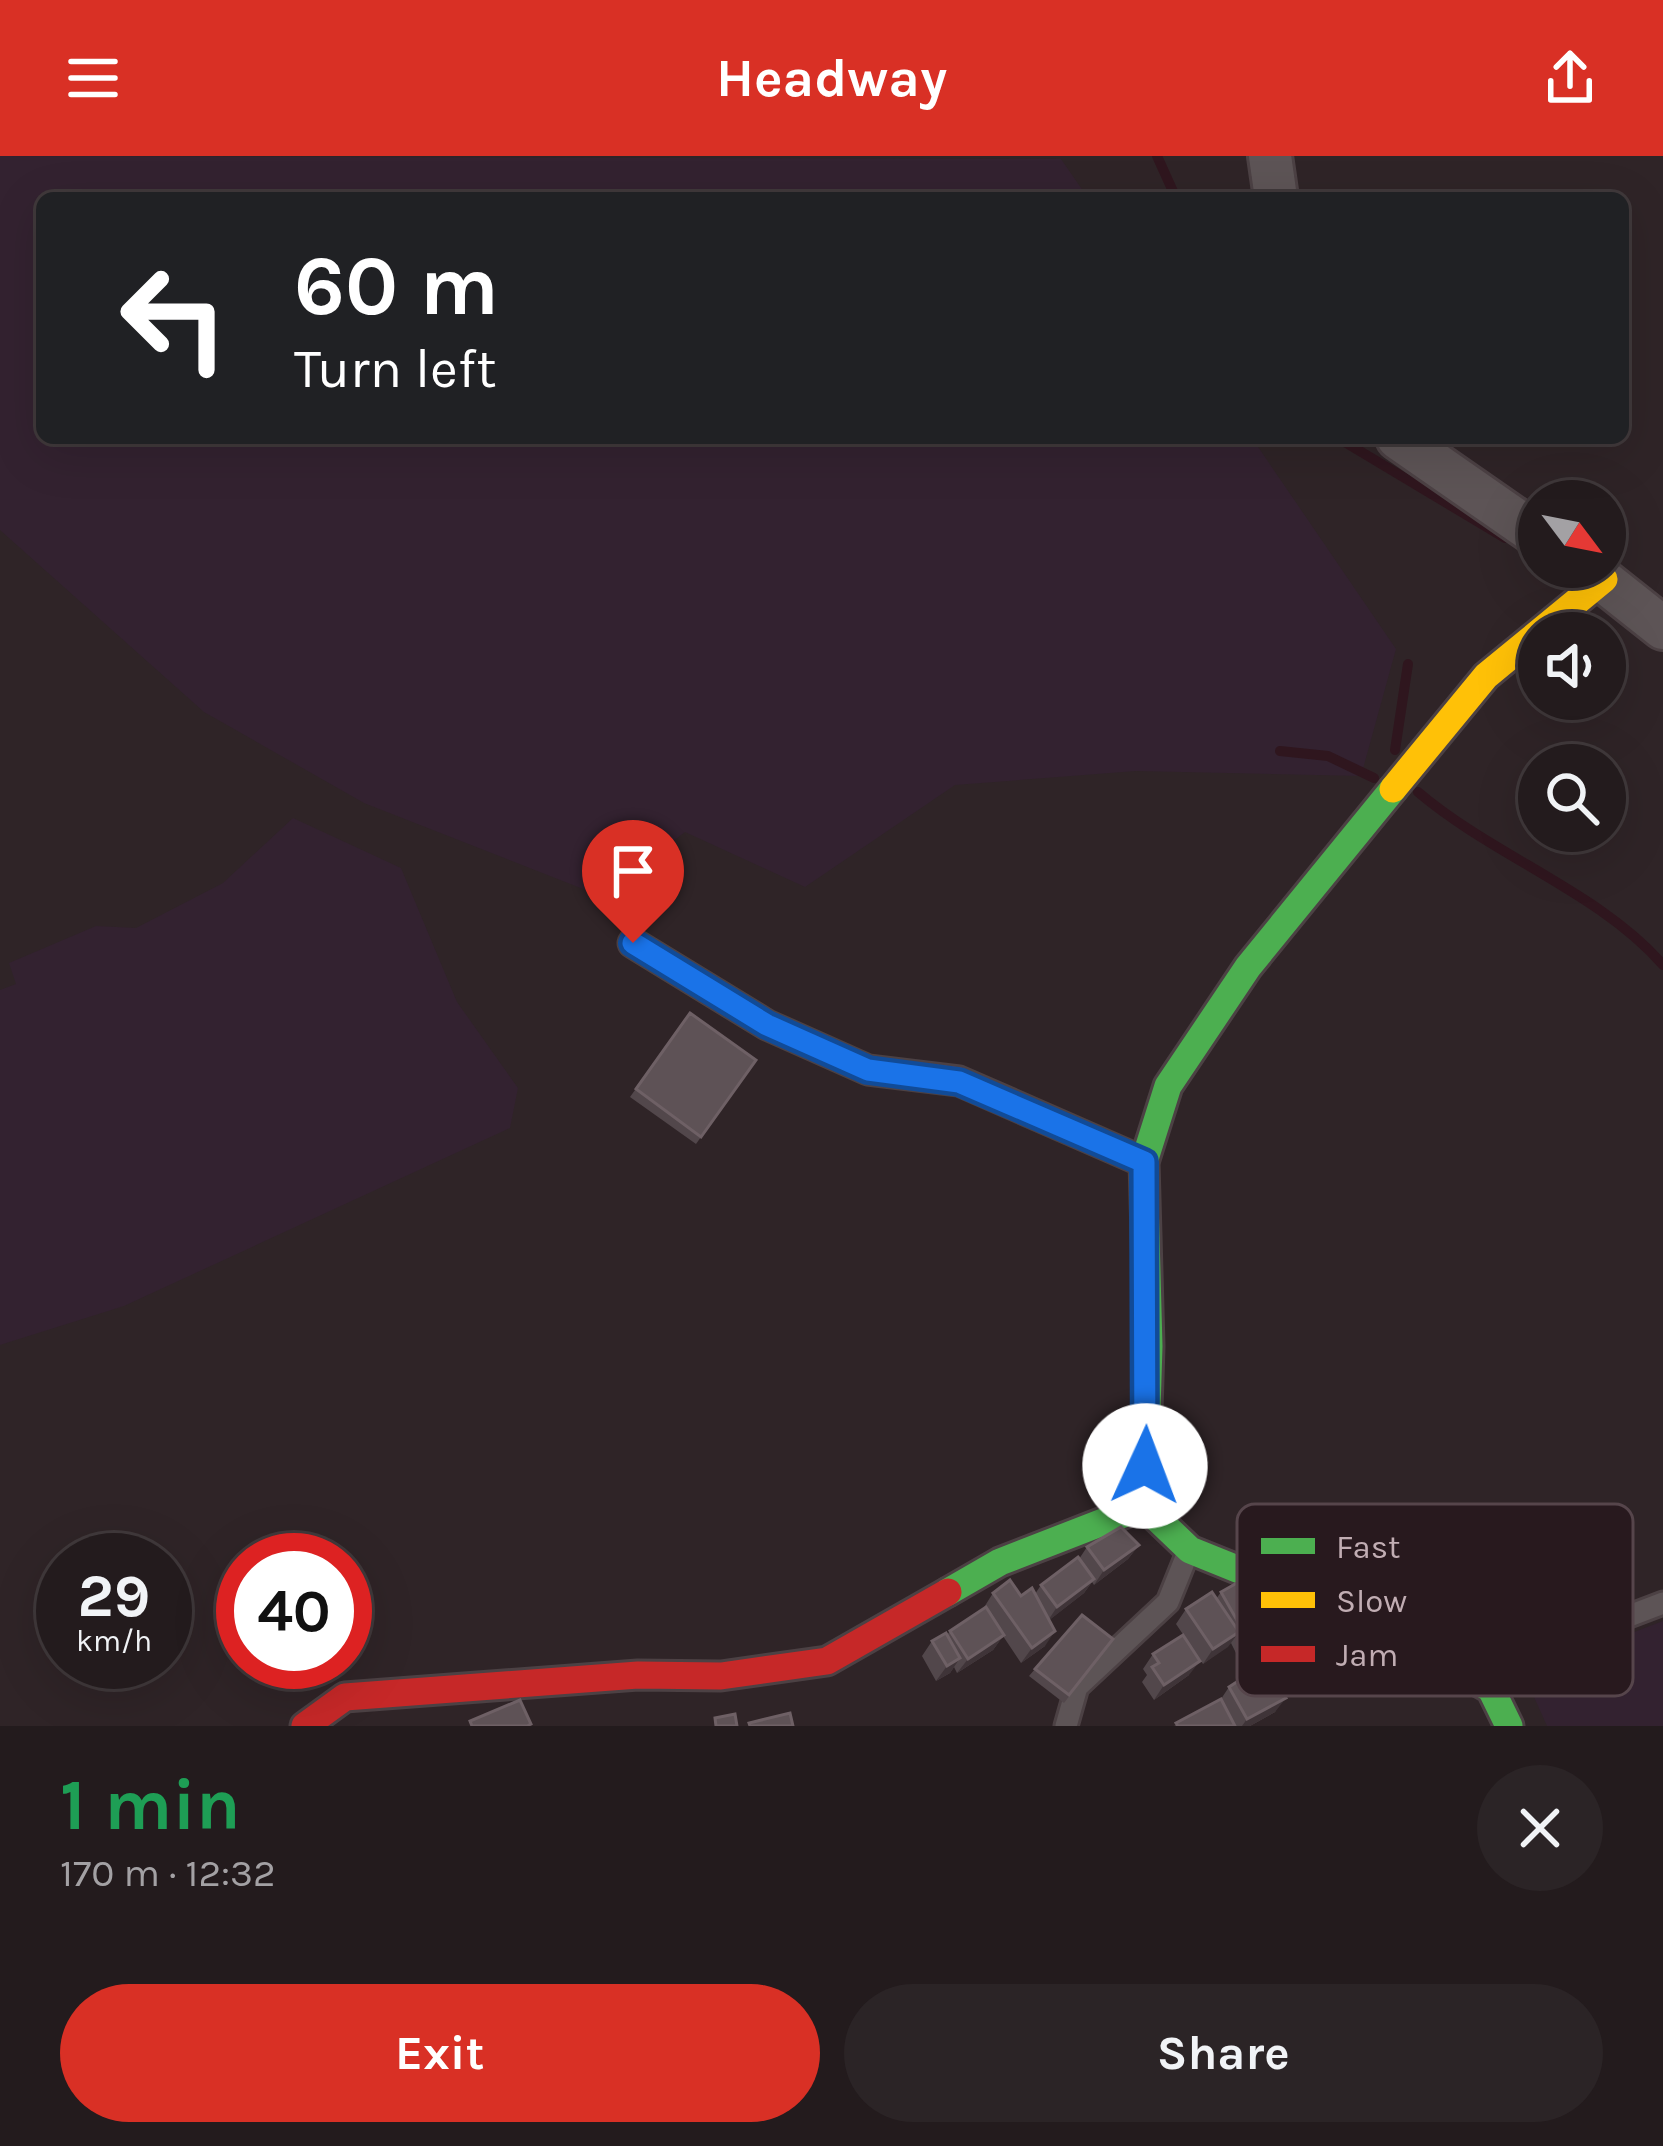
<!DOCTYPE html>
<meta charset="utf-8">
<style>
:root{--surface:#231b1d;--page:#2b2426;--text:#f1f3f6;--muted:#a3a1a4;--line:#40393b;--accent:#d93025}
body{margin:0;font-family:Karla,sans-serif;background:var(--page);color:var(--text);height:100vh;display:flex;flex-direction:column;font-size:45px;white-space:nowrap}
*{box-sizing:border-box;margin:0}
p{font-size:39px;color:var(--muted)}
.icon{flex:none;width:66px;height:66px;fill:none;stroke:currentColor;stroke-width:2;stroke-linecap:round;stroke-linejoin:round}
.map{position:relative;height:1570px;overflow:hidden}
.drawer{display:flex;flex-direction:column;background:var(--surface);flex:1}
.drawer>*{flex:none}
.guide{position:absolute;left:36px;top:36px;width:1593px;height:252px;border-radius:18px;box-shadow:0 12px 48px #0002,0 0 0 3px var(--line);background:#202124;color:#fff;overflow:hidden}
.needle{width:78px;rotate:122deg}
.fabs{position:absolute;left:1518px;top:324px;display:grid;gap:24px}
.fabs a{display:grid;place-items:center;width:108px;height:108px;border-radius:50%;background:var(--surface);box-shadow:0 12px 48px #0002,0 0 0 3px var(--line);font-size:60px}
.speed{position:absolute;left:36px;top:1377px;display:flex;gap:24px;font-size:60px;font-weight:700;text-align:center}
.speed>*{display:grid;place-content:center;width:156px;height:156px;border-radius:50%;background:var(--surface);box-shadow:0 12px 48px #0002,0 0 0 3px var(--line);line-height:1}
.speed small{font-size:30px;font-weight:400}
.speed .limit{border:18px solid #d22;background:#fff;color:#111}
.pin{position:absolute;display:grid;place-items:center;width:102px;height:102px;color:#fff;margin:-123px -51px;border-radius:50% 50% 50% 0;rotate:-45deg;box-shadow:0 0 12px #0007}
.pin .icon{rotate:45deg}
.me{position:absolute;width:132px;margin:-66px;rotate:2deg;stroke-linejoin:round;filter:drop-shadow(0 0 9px #0008)}
.turn{display:flex;align-items:center;gap:42px;height:252px;padding:0 60px;font-size:54px}
.turn .icon{width:156px;height:156px;stroke-width:2.5}
.turn b{display:block;font-size:84px;line-height:102px}
.round{display:grid;place-items:center;flex:none;width:126px;height:126px;border-radius:63px;background:var(--page)}
.summary{display:flex;align-items:center;justify-content:space-between;height:204px;padding:0 60px}
h1{font-size:72px;font-weight:700;line-height:90px;color:#1e9e55}
.primary-button{display:flex;gap:24px;margin-top:auto;padding:24px 60px}
.primary-button a{flex:1;height:138px;border-radius:72px;background:var(--accent);color:#fff;font-size:48px;font-weight:700;line-height:138px;text-align:center}
.primary-button a+a{background:var(--page);color:var(--text)}
header{display:flex;justify-content:space-between;align-items:center;height:156px;padding:0 60px;background:var(--accent);color:#fff;font-size:54px;font-weight:700}
.map>svg:first-child{display:block}
.green{fill:#332230}
.lines{fill:none;stroke-linecap:round;stroke-linejoin:round}
.stream{stroke:#2f161e;stroke-width:10}
.lane-casing{stroke:#4c4144;stroke-width:27}
.street-casing{stroke:#4c4144;stroke-width:48}
.fast-casing{stroke:#4c4144;stroke-width:33}
.slow-casing{stroke:#4c4144;stroke-width:33}
.jam-casing{stroke:#4c4144;stroke-width:33}
.lane{stroke:#5d5456;stroke-width:21}
.street{stroke:#5d5456;stroke-width:42}
.fast{stroke:#4caf50;stroke-width:27}
.slow{stroke:#ffc107;stroke-width:27}
.jam{stroke:#c62828;stroke-width:27}
.wall{fill:#52474b}
.shaded-wall{fill:#3f3438}
.building{fill:#5e5256;stroke:#6e6065;stroke-width:3}
.route-casing{stroke:#114b97;stroke-width:30}
.route{stroke:#1a73e8;stroke-width:21}
.key{fill:#28191e;stroke:#56454b;stroke-width:3}
.key-label{font-size:33px;fill:#c1adb3}
</style>
<header><svg class="icon" aria-label="menu" viewBox="0 0 24 24"><path d="M4 6h16M4 12h16M4 18h16"/></svg>Headway<svg class="icon" aria-label="share" viewBox="0 0 24 24"><path d="M12 15V3M7 8l5-5 5 5M5 13v7h14v-7"/></svg></header>
<div class="map">
<svg width="1663" height="1570" viewBox="0 0 1663 1570">
<rect width="100%" height="100%" fill="#2f2427"/>
<!-- green -->
<g class="green">
<polygon points="0,0 1061,3 1088,42 42,42 42,282 1252,282 1396,493 1361,620 1136,615 955,629 805,731 685,676 601,740 364,647 204,556 0,374"/>
<polygon points="293,662 401,712 457,846 518,932 510,972 124,1150 0,1189 0,834 16,828 9,807 96,770 136,772 223,727"/>
<polygon points="1663,1465 1663,1570 1547,1570 1530,1532 1598,1490"/>
</g>
<g class="lines">
<!-- stream -->
<g class="stream">
<polyline points="1157,0 1176,42"/>
<polyline points="1338,282 1505,382"/>
<polyline points="1552,411 1559,415"/>
<polyline points="1395,594 1408,508"/>
<polyline points="1280,595 1328,600 1374,622"/>
<path d="M1418 636C1493 700 1601 737 1663 809"/>
</g>
<defs>
<g id="lane">
<polyline points="1492,1533 1595,1473 1663,1447"/>
<polyline points="1066,1570 1077,1531 1168,1446 1189,1394"/>
</g>
<g id="street">
<polyline points="1270,0 1276,42"/>
<polyline points="1398,282 1539,380"/>
<polyline points="1586,411 1663,472"/>
</g>
<g id="fast">
<polyline points="1393,633 1248,811 1168,930 1144,1006 1149,1190 1144,1350 1190,1394 1383,1472 1491,1533 1509,1570"/>
<polyline points="948,1436 1000,1406 1144,1350"/>
</g>
<polyline id="slow" points="1393,633 1486,520 1604,423"/>
<g id="jam">
<polyline points="633,787 767,869 868,914 959,925 1144,1006"/>
<polyline points="305,1570 345,1541 638,1519 721,1520 827,1505 948,1436"/>
</g>
</defs>
<!-- lane casing -->
<use href="#lane" class="lane-casing"/>
<!-- street casing -->
<use href="#street" class="street-casing"/>
<!-- fast casing -->
<use href="#fast" class="fast-casing"/>
<!-- slow casing -->
<use href="#slow" class="slow-casing"/>
<!-- jam casing -->
<use href="#jam" class="jam-casing"/>
<!-- lane -->
<use href="#lane" class="lane"/>
<!-- street -->
<use href="#street" class="street"/>
<!-- fast -->
<use href="#fast" class="fast"/>
<!-- slow -->
<use href="#slow" class="slow"/>
<!-- jam -->
<use href="#jam" class="jam"/>
</g>
<!-- wall -->
<g class="wall">
<polygon points="690,857 756,904 696,988 630,941"/>
<polygon points="1139,1389 1128,1403 1094,1429 1092,1426 1084,1437 1049,1464 1045,1490 1021,1507 1003,1480 993,1494 957,1517 954,1511 950,1517 936,1525 922,1500 932,1485 947,1479 950,1475 983,1453 993,1437 1021,1440 1035,1438 1041,1429 1079,1403 1087,1391"/>
<polygon points="1221,1436 1272,1477 1236,1497 1231,1487 1203,1508 1176,1468 1186,1453 1216,1443"/>
<polygon points="1303,1476 1369,1498 1317,1529 1293,1491"/>
<polygon points="1113,1483 1064,1547 1029,1520 1035,1513"/>
<polygon points="1153,1498 1189,1519 1154,1544 1142,1526 1147,1519 1143,1513"/>
<polygon points="1229,1531 1287,1531 1275,1556 1250,1570 1174,1570 1221,1543"/>
</g>
<!-- shaded-wall -->
<g class="shaded-wall">
<polygon points="1139,1389 1128,1403 1094,1429 1104,1414"/>
<polygon points="1094,1423 1084,1437 1047,1466 1057,1451"/>
<polygon points="1282,1462 1272,1477 1236,1497 1247,1482"/>
<polygon points="1055,1475 1045,1490 1021,1507 1032,1492"/>
<polygon points="1239,1476 1228,1491 1203,1508 1213,1493"/>
<polygon points="1004,1479 993,1494 957,1517 968,1503"/>
<polygon points="1379,1483 1369,1498 1317,1529 1327,1514"/>
<polygon points="960,1502 950,1517 936,1525 947,1510"/>
<polygon points="1200,1505 1189,1519 1154,1544 1164,1529"/>
<polygon points="1286,1542 1275,1556 1250,1570 1242,1570 1247,1563"/>
</g>
<!-- building -->
<g class="building">
<polygon points="690,857 756,904 701,981 636,933"/>
<polygon points="1121,1371 1139,1389 1104,1414 1087,1391"/>
<polygon points="1078,1401 1094,1423 1057,1451 1041,1429"/>
<polygon points="1258,1415 1282,1462 1247,1482 1221,1436"/>
<polygon points="1010,1424 1021,1440 1032,1432 1055,1475 1032,1492 993,1437"/>
<polygon points="1212,1436 1239,1476 1213,1493 1186,1453"/>
<polygon points="986,1451 1004,1479 968,1503 950,1475"/>
<polygon points="1082,1459 1113,1483 1069,1539 1035,1513"/>
<polygon points="946,1477 960,1502 947,1510 932,1485"/>
<polygon points="1183,1479 1200,1505 1164,1529 1152,1511 1159,1507 1153,1498"/>
<polygon points="1272,1503 1287,1531 1281,1535 1286,1542 1247,1563 1229,1531"/>
<polygon points="1221,1543 1235,1570 1178,1570 1176,1567"/>
<polygon points="520,1544 531,1568 527,1570 472,1570 470,1565"/>
<polygon points="790,1557 793,1570 750,1570 749,1567"/>
<polygon points="735,1558 737,1570 716,1570 715,1562"/>
</g>
<g class="lines">
<defs>
<polyline id="route" points="633,787 767,869 868,914 959,926 1144,1006 1145,1310"/>
</defs>
<!-- route casing -->
<use href="#route" class="route-casing"/>
<!-- route -->
<use href="#route" class="route"/>
</g>
<!-- legend -->
<rect x="1237" y="1348" width="396" height="192" rx="18" class="key"/>
<rect x="1261" y="1382" width="54" height="16" fill="#4caf50"/>
<rect x="1261" y="1436" width="54" height="16" fill="#ffc107"/>
<rect x="1261" y="1490" width="54" height="16" fill="#c62828"/>
<g class="key-label">
<text x="1336" y="1402">Fast</text>
<text x="1336" y="1456">Slow</text>
<text x="1336" y="1510">Jam</text>
</g>
</svg>
<div class="fabs">
<a><svg class="needle" viewBox="-14 -14 28 28"><path d="M0-13l5 13h-10z" fill="#e53935"/><path d="M0 13l5-13h-10z" fill="#a3a1a4"/></svg></a>
<a><svg class="icon" aria-label="sound" viewBox="0 0 24 24"><path d="M4 9h4l5-4v14l-5-4H4zM17 9q2 3 0 6"/></svg></a>
<a><svg class="icon" aria-label="search" viewBox="0 0 24 24"><circle cx="10" cy="10" r="6"/><path d="M15 15l6 6"/></svg></a>
</div>
<div class="speed"><div>29<small>km/h</small></div><div class="limit">40</div></div>
<div class="pin" style="left:633px;top:787px;background:#d93025"><svg class="icon" aria-label="arrive" viewBox="0 0 24 24"><path d="M6 21V4h12l-3 4 3 4H6"/></svg></div>
<svg class="me" style="left:1145px;top:1310px" viewBox="-20 -20 40 40"><circle r="19" fill="#fff"/><path d="M0-13L10 11 0 6-10 11z" fill="#1a73e8"/></svg>
<div class="guide">
<div class="turn"><svg class="icon" aria-label="left" viewBox="0 0 24 24"><path d="M17 20v-9H6M10 6l-5 5 5 5"/></svg><div><b>60 m</b>Turn left</div></div>
</div>
</div>
<section class="drawer">
<div class="summary"><div><h1>1 min</h1><p>170 m · 12:32</p></div><a class="round"><svg class="icon" aria-label="close" viewBox="0 0 24 24"><path d="M6 6l12 12M18 6L6 18"/></svg></a></div>
<div class="primary-button"><a>Exit</a><a>Share</a></div>
</section>
